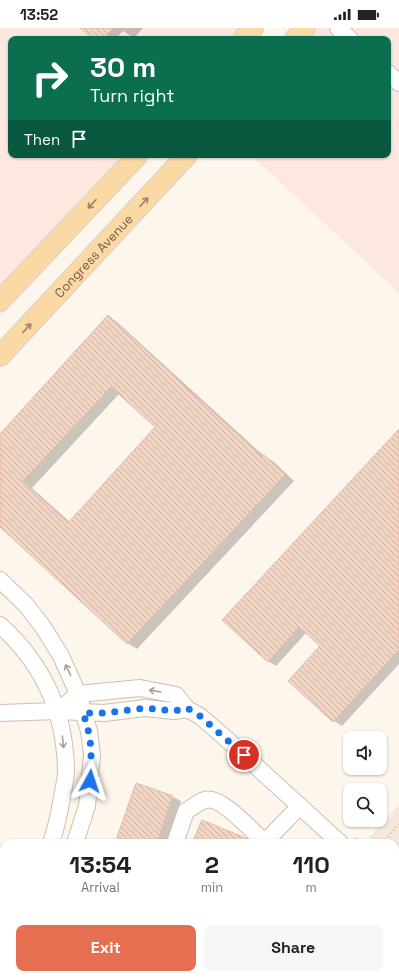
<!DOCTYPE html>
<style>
:root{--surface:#fff;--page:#f6f6f6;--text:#222;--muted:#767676;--accent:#e76f51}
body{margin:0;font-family:"Space Grotesk",sans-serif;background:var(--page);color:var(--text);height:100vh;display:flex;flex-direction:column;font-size:15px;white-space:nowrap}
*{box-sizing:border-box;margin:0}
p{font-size:13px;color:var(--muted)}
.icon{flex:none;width:22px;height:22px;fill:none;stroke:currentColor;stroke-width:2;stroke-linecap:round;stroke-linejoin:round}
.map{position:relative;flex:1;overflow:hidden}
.sheet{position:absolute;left:0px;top:811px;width:399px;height:140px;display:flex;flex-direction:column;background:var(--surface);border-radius:12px 12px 0 0;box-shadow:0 1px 3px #0004}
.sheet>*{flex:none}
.hud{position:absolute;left:8px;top:8px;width:383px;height:122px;border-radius:8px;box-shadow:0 1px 3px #0004;background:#0b6e4f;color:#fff;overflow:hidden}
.fabs{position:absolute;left:343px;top:703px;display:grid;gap:8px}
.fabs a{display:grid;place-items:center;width:44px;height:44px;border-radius:8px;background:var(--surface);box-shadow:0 1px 3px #0004;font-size:20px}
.pin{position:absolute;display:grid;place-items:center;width:34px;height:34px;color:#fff;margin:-17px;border:2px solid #fff;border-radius:50%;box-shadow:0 1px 4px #0007}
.me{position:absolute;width:44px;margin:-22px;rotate:5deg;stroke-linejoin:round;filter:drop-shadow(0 0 3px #0008)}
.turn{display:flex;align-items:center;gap:14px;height:84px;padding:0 16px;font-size:18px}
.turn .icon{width:52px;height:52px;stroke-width:2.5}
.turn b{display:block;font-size:28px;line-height:34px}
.then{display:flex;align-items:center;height:38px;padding:0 16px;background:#0003;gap:8px;font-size:15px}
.eta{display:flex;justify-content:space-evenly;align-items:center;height:68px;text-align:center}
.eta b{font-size:24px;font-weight:800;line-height:28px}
.cta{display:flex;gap:8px;margin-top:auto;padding:8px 16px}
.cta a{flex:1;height:46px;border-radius:8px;background:var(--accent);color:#fff;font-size:16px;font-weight:800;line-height:46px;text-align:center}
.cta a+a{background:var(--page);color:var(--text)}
.status{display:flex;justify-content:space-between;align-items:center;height:28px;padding:0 20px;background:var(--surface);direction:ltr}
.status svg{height:11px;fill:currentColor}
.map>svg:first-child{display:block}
.residential{fill:#f5e8da}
.commercial{fill:#fde8e0}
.shadow{fill:#0003;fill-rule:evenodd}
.building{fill:url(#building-back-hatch);stroke:#e6bba3;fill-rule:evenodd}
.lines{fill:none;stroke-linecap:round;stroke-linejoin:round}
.minor-casing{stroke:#d1beb0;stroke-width:18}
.major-casing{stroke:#dad1cd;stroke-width:22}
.path{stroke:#d9b8a5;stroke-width:2.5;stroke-dasharray:1 3;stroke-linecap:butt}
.minor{stroke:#fff;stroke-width:16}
.major{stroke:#fbd9a5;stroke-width:20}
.oneway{stroke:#a18267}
.oneway2{stroke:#af9d94}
.route{stroke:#1a73e8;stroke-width:7;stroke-dasharray:0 12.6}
.labels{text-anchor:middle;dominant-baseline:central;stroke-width:3;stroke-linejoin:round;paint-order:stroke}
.street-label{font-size:13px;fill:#7a5c4d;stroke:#fffaf3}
</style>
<div class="status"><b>13:52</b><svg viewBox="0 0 49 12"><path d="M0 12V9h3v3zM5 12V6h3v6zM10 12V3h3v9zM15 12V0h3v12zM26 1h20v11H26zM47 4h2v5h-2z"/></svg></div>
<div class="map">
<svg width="399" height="951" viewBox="0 0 399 951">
<defs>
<pattern id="building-back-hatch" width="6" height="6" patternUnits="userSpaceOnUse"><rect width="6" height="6" fill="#f3d5c3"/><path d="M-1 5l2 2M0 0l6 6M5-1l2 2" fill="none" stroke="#cab0a1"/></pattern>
</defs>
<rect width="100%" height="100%" fill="#fdf6ec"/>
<!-- residential -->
<polygon class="residential" points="399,777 399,847 395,843 395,815 373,815 370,809"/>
<!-- commercial -->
<g class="commercial">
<polygon points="0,0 252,0 242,11 11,11 11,127 141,127 0,289"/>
<polygon points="313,0 399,0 399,265 251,127 388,127 388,11 302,11"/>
</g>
<!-- shadow -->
<g class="shadow">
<polygon points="82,0 143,0 134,10 123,3 115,11 94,11"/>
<path d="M108 288 117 294 264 428 274 434 294 453 137 621 127 615 0 498V407ZM120 365 157 399 70 494 32 460Z"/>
<polygon points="399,403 399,636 342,698 334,693 321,618 306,605 276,638 268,633"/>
<polygon points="173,769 181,773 167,815 116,815"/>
<polygon points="395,900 399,904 399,936 395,941"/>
<polygon points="284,947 343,947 347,951 289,951"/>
</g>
<!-- building -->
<g class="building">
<polygon points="80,0 113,0 103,11 93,11"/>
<path d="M108 287 262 429 264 427 285 447 127 616 0 499V406ZM111 359 155 399 68 495 23 453Z"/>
<polygon points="399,401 399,622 333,694 288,653 320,618 299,599 268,634 222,592"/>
<polygon points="136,755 173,768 157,815 115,815"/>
<polygon points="202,792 248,811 251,815 192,815"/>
</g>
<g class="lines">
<defs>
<g id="minor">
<polyline points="338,0 350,11"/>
<polyline points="388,45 399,55"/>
<polyline points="0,552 26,577 43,599 61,628 78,666 89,703 92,727 87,778 75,815"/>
<path d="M0 597C44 637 65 684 66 743 66 750 64 758 63 764 60 782 57 798 51 815"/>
<polyline points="58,683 78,666 140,660 176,667 187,681 200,688 222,707 340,815"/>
<polyline points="0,685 58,683 104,685 145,680 174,683 187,681"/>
<path d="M175 815 186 783C192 780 198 774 205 772 221 767 253 804 265 815"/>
<polyline points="264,815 300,778"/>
<polyline points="395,865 399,869"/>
<polyline points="0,938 4,939"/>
<polyline points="24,947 29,949"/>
<polyline points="254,947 259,951"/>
</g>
<g id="major">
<polyline points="243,11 253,0"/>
<polyline points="295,11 305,0"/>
<polyline points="0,273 138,127"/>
<path id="s1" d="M0 328 187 127"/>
</g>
</defs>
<!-- minor casing -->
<use href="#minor" class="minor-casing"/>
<!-- major casing -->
<use href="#major" class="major-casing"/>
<!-- path -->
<g class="path">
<polyline points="355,810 360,815"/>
<polyline points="383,815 385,812 399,796"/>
</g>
<!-- minor -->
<use href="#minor" class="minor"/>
<!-- major -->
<use href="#major" class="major"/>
</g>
<!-- one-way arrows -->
<defs><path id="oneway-shaft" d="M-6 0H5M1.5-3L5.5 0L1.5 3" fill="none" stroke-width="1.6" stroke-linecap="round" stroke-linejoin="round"/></defs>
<g class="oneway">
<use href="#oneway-shaft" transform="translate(144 174) rotate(-47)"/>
<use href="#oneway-shaft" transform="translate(92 176) rotate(133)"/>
<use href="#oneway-shaft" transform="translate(27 300) rotate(-47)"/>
</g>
<g class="oneway2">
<use href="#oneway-shaft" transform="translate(68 642) rotate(-116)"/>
<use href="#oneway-shaft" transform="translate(155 663) rotate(-170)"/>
<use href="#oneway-shaft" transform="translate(63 714) rotate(84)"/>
</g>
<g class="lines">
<!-- route -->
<path class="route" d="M90 753C92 726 92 710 83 685H104L145 680 174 683 187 680 200 688 244 727"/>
</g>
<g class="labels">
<!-- street labels -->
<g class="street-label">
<text stroke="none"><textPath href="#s1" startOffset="137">Congress Avenue</textPath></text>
</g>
</g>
</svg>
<div class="fabs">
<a><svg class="icon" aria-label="sound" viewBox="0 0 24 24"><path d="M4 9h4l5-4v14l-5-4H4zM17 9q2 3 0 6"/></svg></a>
<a><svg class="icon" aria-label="search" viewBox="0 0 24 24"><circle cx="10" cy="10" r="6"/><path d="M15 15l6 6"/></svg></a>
</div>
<div class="pin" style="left:244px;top:727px;background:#d93025"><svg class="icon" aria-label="arrive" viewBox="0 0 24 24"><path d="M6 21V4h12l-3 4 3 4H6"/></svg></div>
<svg class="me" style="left:90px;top:753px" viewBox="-20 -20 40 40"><path d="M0-17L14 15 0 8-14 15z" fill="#1a73e8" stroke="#fff" stroke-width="4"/></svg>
<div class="hud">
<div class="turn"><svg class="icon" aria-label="right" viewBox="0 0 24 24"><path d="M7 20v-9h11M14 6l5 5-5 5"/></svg><div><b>30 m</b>Turn right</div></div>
<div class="then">Then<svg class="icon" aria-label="arrive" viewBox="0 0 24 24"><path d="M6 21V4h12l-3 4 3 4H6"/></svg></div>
</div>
<section class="sheet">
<div class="eta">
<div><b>13:54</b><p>Arrival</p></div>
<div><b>2</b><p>min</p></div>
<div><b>110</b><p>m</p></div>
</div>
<div class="cta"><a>Exit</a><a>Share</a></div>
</section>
</div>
